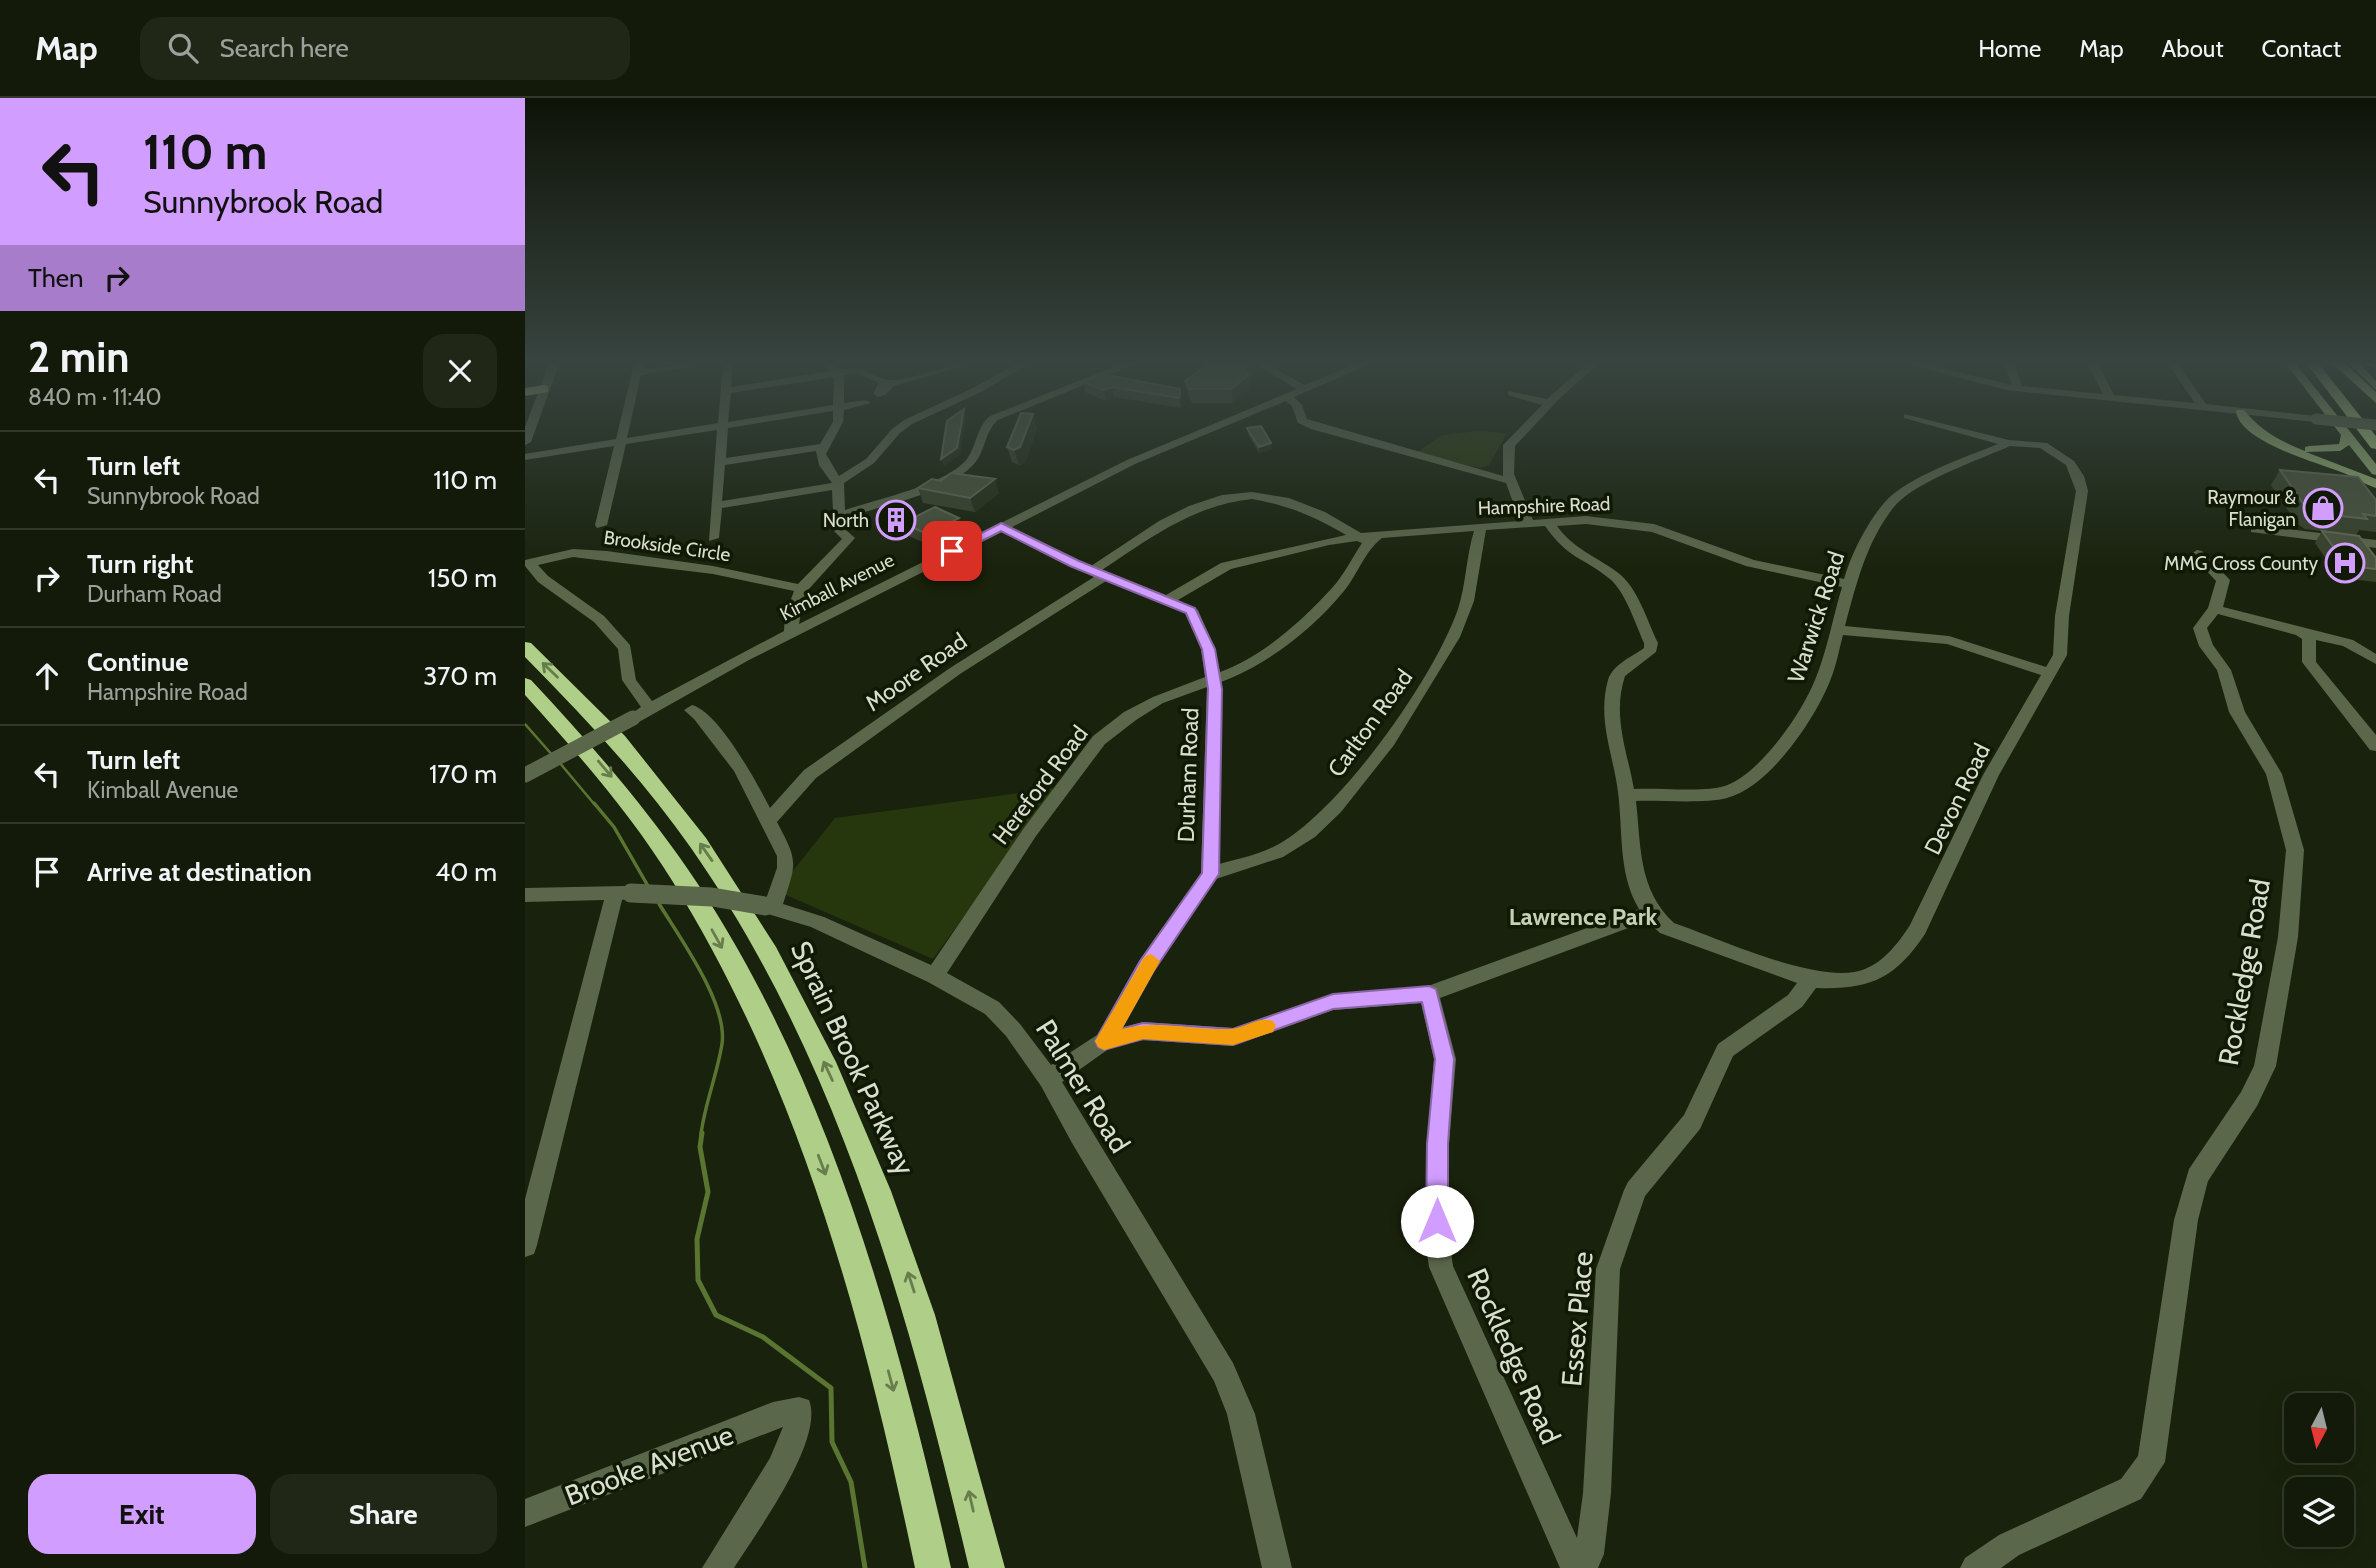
<!DOCTYPE html>
<meta charset="utf-8">
<style>
:root{--surface:#131a09;--page:#202717;--text:#f1f3f6;--muted:#9da19c;--line:#32382a;--accent:#d19dfe}
body{margin:0;font-family:Cabin,sans-serif;background:var(--page);color:var(--text);height:100vh;display:flex;flex-direction:column;font-size:26px;white-space:nowrap}
*{box-sizing:border-box;margin:0}
p{font-size:23px;color:var(--muted)}
.icon{flex:none;width:38px;height:38px;fill:none;stroke:currentColor;stroke-width:2;stroke-linecap:round;stroke-linejoin:round}
.map{position:relative;flex:1;overflow:hidden}
.sheet{display:flex;flex-direction:column;background:var(--surface);width:525px}
.sheet>*{flex:none}
.guide{background:#d19dfe;color:#111;overflow:hidden}
.needle{width:46px;rotate:187deg}
.fabs{position:absolute;left:1759px;top:1295px;display:grid;gap:14px}
.fabs a{display:grid;place-items:center;width:70px;height:70px;border-radius:14px;background:var(--surface);box-shadow:0 7px 28px #0002,0 0 0 2px var(--line);font-size:35px}
.pin{position:absolute;display:grid;place-items:center;width:60px;height:60px;color:#fff;margin:-30px;border-radius:14px;box-shadow:0 4px 10px #0006}
.me{position:absolute;width:77px;margin:-38px;rotate:0deg;stroke-linejoin:round;filter:drop-shadow(0 0 5px #0008)}
.turn{display:flex;align-items:center;gap:24px;height:147px;padding:0 28px;font-size:32px}
.turn .icon{width:91px;height:91px;stroke-width:2.5}
.turn b{display:block;font-size:49px;line-height:60px}
.then{display:flex;align-items:center;height:66px;padding:0 28px;background:#0003;gap:14px;font-size:26px}
.round{display:grid;place-items:center;flex:none;width:74px;height:74px;border-radius:21px;background:var(--page)}
.headline{display:flex;align-items:center;justify-content:space-between;height:119px;padding:0 28px}
h1{font-size:42px;font-weight:700;line-height:52px}
.button{display:flex;gap:14px;margin-top:auto;padding:14px 28px}
.button a{flex:1;height:80px;border-radius:21px;background:var(--accent);color:#111;font-size:28px;font-weight:700;line-height:80px;text-align:center}
.button a+a{background:var(--page);color:var(--text)}
ul{padding:0;list-style:none}
li{display:flex;align-items:center;gap:21px;height:98px;padding:0 28px;border-top:2px solid var(--line)}
li div{flex:1}
li b{display:block;font-size:26px}
li em{font-style:normal}
header{display:flex;align-items:center;gap:42px;box-sizing:border-box;height:98px;padding:0 35px;background:var(--surface);border-bottom:2px solid var(--line)}
header strong{font-size:33px}
nav{display:flex;gap:38px;margin-inline-start:auto;font-size:24px}
.search{width:490px;height:63px;background:var(--page);display:flex;align-items:center;gap:18px;box-sizing:border-box;padding:0 24px;border-radius:21px;color:var(--muted);font-size:26px}
main{display:flex;flex:1;min-height:0}
.map>svg:first-child{display:block}
.green{fill:#27370d}
.lines{fill:none;stroke-linecap:round;stroke-linejoin:round}
.stream-far2{stroke:#5a7531;stroke-width:2.5}
.stream-far1{stroke:#5a7531;stroke-width:3.5}
.stream{stroke:#5a7531;stroke-width:5}
.minor{fill:#5b674b;fill-rule:evenodd}
.major{fill:#97b176;fill-rule:evenodd}
.highway{fill:#afce87;fill-rule:evenodd}
.minor-bridge-far2{stroke:#5b674b;stroke-width:11}
.minor-bridge-far1{stroke:#5b674b;stroke-width:15}
.minor-bridge{stroke:#5b674b;stroke-width:19}
.wall{fill:#38422b}
.shaded-wall{fill:#242e17}
.building{fill:#49533d;stroke:#606954;stroke-width:2}
.oneway{stroke:#677d4c}
.route{fill:#d19dfe;stroke:#8866a5;stroke-width:2}
.slow{fill:#f59e0b}
.labels{text-anchor:middle;dominant-baseline:central;stroke-width:7;stroke-linejoin:round;paint-order:stroke}
.far-poi-label{font-size:19px;fill:#d8dfd0;stroke:#101904;text-anchor:end}
.far-street-label{font-size:19px;fill:#d8dfd0;stroke:#101904}
.street-label{font-size:23px;fill:#d8dfd0;stroke:#101904}
.neighbourhood-label{font-size:24px;font-weight:bold;fill:#c2d0b3;stroke:#101904}
.near-street-label{font-size:28px;fill:#d8dfd0;stroke:#101904}
</style>
<header>
<strong>Map</strong>
<div class="search"><svg class="icon" aria-label="search" viewBox="0 0 24 24"><circle cx="10" cy="10" r="6"/><path d="M15 15l6 6"/></svg>Search here</div>
<nav><a>Home</a><a>Map</a><a>About</a><a>Contact</a></nav>
</header>
<main>
<section class="sheet">
<div class="guide">
<div class="turn"><svg class="icon" aria-label="left" viewBox="0 0 24 24"><path d="M17 20v-9H6M10 6l-5 5 5 5"/></svg><div><b>110 m</b>Sunnybrook Road</div></div>
<div class="then">Then<svg class="icon" aria-label="right" viewBox="0 0 24 24"><path d="M7 20v-9h11M14 6l5 5-5 5"/></svg></div>
</div>
<div class="headline"><div><h1>2 min</h1><p>840 m · 11:40</p></div><a class="round"><svg class="icon" aria-label="close" viewBox="0 0 24 24"><path d="M6 6l12 12M18 6L6 18"/></svg></a></div>
<ul>
<li><svg class="icon" aria-label="left" viewBox="0 0 24 24"><path d="M17 20v-9H6M10 6l-5 5 5 5"/></svg><div><b>Turn left</b><p>Sunnybrook Road</p></div><em>110 m</em></li>
<li><svg class="icon" aria-label="right" viewBox="0 0 24 24"><path d="M7 20v-9h11M14 6l5 5-5 5"/></svg><div><b>Turn right</b><p>Durham Road</p></div><em>150 m</em></li>
<li><svg class="icon" aria-label="ahead" viewBox="0 0 24 24"><path d="M12 20V5M6 11l6-6 6 6"/></svg><div><b>Continue</b><p>Hampshire Road</p></div><em>370 m</em></li>
<li><svg class="icon" aria-label="left" viewBox="0 0 24 24"><path d="M17 20v-9H6M10 6l-5 5 5 5"/></svg><div><b>Turn left</b><p>Kimball Avenue</p></div><em>170 m</em></li>
<li><svg class="icon" aria-label="arrive" viewBox="0 0 24 24"><path d="M6 21V4h12l-3 4 3 4H6"/></svg><div><b>Arrive at destination</b></div><em>40 m</em></li>
</ul>
<div class="button"><a>Exit</a><a>Share</a></div>
</section>
<div class="map">
<svg width="1851" height="1470" viewBox="0 0 1851 1470">
<rect width="100%" height="100%" fill="#19220c"/>
<!-- green -->
<g class="green">
<polygon points="954,333 982,335 964,367 954,370 891,355 917,337"/>
<polygon points="532,690 408,861 252,793 310,720"/>
</g>
<g class="lines">
<!-- stream-far2 -->
<g class="stream-far2">
<polyline points="0,626 29,659"/>
<polyline points="34,664 70,707"/>
</g>
<!-- stream-far1 -->
<g class="stream-far1">
<polyline points="69,705 89,729 123,788"/>
<path d="M133 804C154 839 203 905 197 946 192 977 180 1005 176 1036"/>
</g>
<!-- stream -->
<polyline class="stream" points="177,1035 175,1049 183,1094 172,1141 173,1182 191,1217 238,1239 306,1290 307,1344 326,1384 340,1470"/>
<!-- minor -->
<g class="minor">
<polygon points="24,266 34,266 6,344 0,347 0,329"/>
<path d="M109 266H119L118 271 180 266 116 277 102 340 193 325 198 266H208L206 289 306 273 299 266H310L316 272C344 267 342 278 364 282 375 285 425 266 446 266L369 288 360 297 353 299 348 296 354 285 332 275 319 277V305L341 302 346 305 319 312 318 324 301 356 314 378 341 361 367 331 379 322 448 290 491 266H503L456 294 387 326 375 335 349 365 319 385 320 412C352 401 421 387 442 361 452 347 451 330 465 318L596 266H610L473 322C458 335 461 356 446 369 415 398 360 406 321 420V432L330 440 283 492 278 502 274 526 602 362 772 291 730 266H742L780 287 831 266H845L769 299 777 307 782 321 978 378V347L1017 307 983 297V293L1022 301 1062 266H1073L1035 300 990 348 989 376 1008 422 1061 418 1129 426 1229 462 1319 481C1326 456 1342 425 1359 405 1381 379 1441 359 1473 346L1379 320V316L1484 342 1522 345 1549 363 1559 378 1563 393 1544 518 1542 557 1474 677 1400 836C1370 881 1344 892 1291 890L1277 909 1208 958 1175 1031 1120 1098 1095 1171 1086 1395 1079 1456 1073 1470H1035L904 1169 900 1142 902 1046 909 961 896 905 808 912 708 948 618 942 585 950 537 984 708 1265 730 1316 767 1470H737L702 1316 689 1283 547 1045 516 988 481 938 460 916 403 884 286 829 233 813 231 808 233 803 241 801 252 770V758L209 673 169 621 159 612 167 607C194 614 232 685 245 710L279 672 425 570 569 479 477 434 224 562 114 624H102L100 620 116 609 97 582 93 551 69 524 13 484 0 468V462L48 451 82 453 188 468 273 486 317 441 309 433 307 392 197 410 194 440 184 443 192 332 101 346 82 427 72 430 70 427 89 348 0 362V356L91 341ZM309 279 308 307 203 324 206 295ZM761 303 767 308 773 325 786 331 981 385 995 423 836 435 800 414 764 400 727 394 697 397 664 408 634 423 566 468 487 429 610 366ZM308 313V324L295 346 201 360 203 330ZM1485 348 1515 350 1541 367 1551 393 1530 518 1528 557 1521 569 1424 538 1320 528C1331 487 1341 445 1368 410 1388 384 1454 362 1485 348ZM291 353 294 367 307 385 197 403 200 367ZM727 401C763 407 791 419 821 437L696 465 641 497 577 472C625 440 669 407 727 401ZM1061 426 1127 434 1221 468 1317 489C1308 519 1302 553 1290 582 1277 615 1232 681 1196 689 1174 694 1134 690 1109 691 1102 652 1087 618 1100 578L1131 554 1133 545C1122 523 1113 489 1092 474 1070 458 1049 451 1032 428ZM1020 428C1043 461 1058 459 1085 481 1101 495 1110 525 1119 545V550C1107 559 1088 566 1083 582 1072 622 1088 655 1093 694 1098 733 1093 776 1114 811L903 888 808 896 708 930 618 924 598 929 628 875 691 781 758 759 790 739 816 714 869 647 935 539 949 503 961 432ZM949 433C941 459 941 486 933 511 909 580 817 710 754 746 736 756 714 761 694 766L696 584C742 567 788 531 819 493 833 476 839 454 857 440ZM832 443 837 445C827 460 819 477 807 490 777 523 737 559 695 574L690 551 673 512 653 502 706 471 804 447ZM48 459 188 476 269 493 260 517 259 533 127 603 111 582 105 547 79 518 23 478 13 467ZM581 483 660 515 676 551 680 579 628 599 599 614 568 638 499 730 406 867 299 819 258 806C272 763 273 764 252 724L291 680 435 576ZM1318 537 1422 546 1516 577 1458 677 1385 827C1374 844 1360 863 1340 871 1297 889 1193 840 1149 825 1113 792 1116 747 1111 703 1136 702 1179 706 1202 700 1244 689 1289 623 1305 583 1311 569 1314 552 1318 537ZM682 589 676 775 614 863 572 937 526 967 495 926 474 904 422 875 511 738 580 646 611 622 638 605ZM1122 823 1135 835 1272 885 1263 897 1193 946 1159 1017 1103 1084 1099 1092 1071 1171 1058 1395 1052 1440 928 1168 924 1142V1046L931 961 915 900Z"/>
<polygon points="1382,266 1399,266 1487,287 1479,266 1489,266 1497,288 1578,296 1563,266 1573,266 1589,297 1670,305 1643,266 1653,266 1681,306 1791,318 1796,321 1791,324 1481,292"/>
<polygon points="1730,427 1851,442 1851,450 1726,434 1726,428"/>
<polygon points="1672,452 1677,453 1705,482 1698,509 1828,542 1851,556 1851,566 1818,548 1791,542 1791,564 1851,637 1851,653 1845,652 1777,564 1777,541 1771,537 1693,516 1682,530 1688,547 1706,572 1720,614 1757,676 1779,752 1773,839 1751,968 1732,1008 1683,1083 1673,1122 1640,1364 1616,1401 1494,1457 1476,1470 1435,1470 1440,1460 1474,1437 1596,1381 1613,1358 1649,1122 1664,1071 1716,994 1729,968 1753,839 1761,752 1741,676 1704,614 1692,572 1674,548 1668,530 1683,510 1691,483 1666,456"/>
<polygon points="99,788 106,790 108,795 106,800 97,802 12,1147 9,1156 0,1159 0,1101 79,802 0,804 0,790"/>
<path d="M274 1299 284 1302C300 1342 231 1435 209 1470H177L245 1360 258 1329 0 1429V1401L248 1304Z"/>
</g>
<!-- major -->
<g class="major">
<path d="M1761 266H1771L1851 366V377L1847 376 1824 347 1815 353 1781 354 1851 381V390C1839 386 1828 378 1816 374 1791 364 1712 343 1711 312H1719C1736 333 1755 343 1780 353V349L1784 348 1814 346 1816 337Z"/>
<polygon points="1824,266 1835,266 1851,283 1851,292"/>
</g>
<!-- highway -->
<g class="highway">
<polygon points="1782,266 1794,266 1851,338 1851,351 1846,350"/>
<polygon points="1808,266 1821,266 1851,294 1851,305"/>
<polygon points="1842,266 1851,266 1851,271"/>
<polygon points="19,287 23,288 23,294 0,298 0,290"/>
<path d="M0 544 6 545 100 638 181 740 251 849 311 964 366 1093 410 1217 480 1470H444C385 1220 315 963 166 750 117 680 60 620 0 559Z"/>
<path d="M0 580 6 582C62 642 115 702 162 770 302 973 372 1232 426 1470H390C340 1231 278 994 148 784 106 716 53 656 0 597Z"/>
</g>
<!-- minor-bridge-far2 -->
<polyline class="minor-bridge-far2" points="1791,321 1851,327"/>
<!-- minor-bridge-far1 -->
<polyline class="minor-bridge-far1" points="0,677 108,620"/>
<!-- minor-bridge -->
<polyline class="minor-bridge" points="106,795 187,799 240,808"/>
</g>
<!-- wall -->
<g class="wall">
<polygon points="683,266 730,266 731,274 724,281 726,290 708,305 667,305 663,297 660,283"/>
<polygon points="558,284 655,291 657,301 656,310 589,299 581,303 560,294"/>
<polygon points="508,316 512,331 500,365 494,367 487,364 482,349"/>
<polygon points="722,330 747,351 734,355 723,336"/>
<polygon points="1755,372 1851,402 1851,434 1834,432 1831,437 1780,431 1772,426 1746,387"/>
<polygon points="393,390 474,395 450,414 398,405"/>
<polygon points="434,420 439,431 406,448 382,437 378,425"/>
<polygon points="1797,433 1851,460 1851,484 1814,480 1790,445"/>
</g>
<!-- shaded-wall -->
<g class="shaded-wall">
<polygon points="723,266 730,266 731,274 724,281 726,290 708,305 706,291 717,273"/>
<polygon points="587,289 589,299 581,303 578,292"/>
<polygon points="655,291 657,301 656,310 654,300"/>
<polygon points="439,311 441,319 435,357 419,368 416,361"/>
<polygon points="508,316 512,331 500,365 494,367 489,352"/>
<polygon points="746,345 747,351 734,355 734,349"/>
<polygon points="470,381 474,395 450,414 445,400"/>
<polygon points="434,420 439,431 406,448 402,436"/>
</g>
<!-- building -->
<g class="building">
<polygon points="683,266 723,266 717,273 724,276 706,291 664,291 660,283"/>
<polygon points="577,276 655,291 654,300 587,289 578,292 558,284"/>
<polygon points="439,311 432,350 416,361 422,323"/>
<polygon points="496,315 508,316 495,349 489,352 482,349"/>
<polygon points="736,328 746,345 734,349 722,330"/>
<polygon points="1755,372 1833,379 1851,402 1851,418 1838,416 1842,421 1790,415 1782,411"/>
<polygon points="426,375 470,381 445,400 393,390 407,381 416,383"/>
<polygon points="410,409 434,420 402,436 378,425"/>
<polygon points="1797,433 1834,438 1851,460 1851,471 1822,468"/>
</g>
<!-- one-way arrows -->
<defs><path id="oneway-shaft" d="M-6 0H5M1.5-3L5.5 0L1.5 3" fill="none" stroke-width="1.6" stroke-linecap="round" stroke-linejoin="round" transform="scale(1.75)"/></defs>
<g class="oneway">
<use href="#oneway-shaft" transform="translate(25 572) rotate(-136)"/>
<use href="#oneway-shaft" transform="translate(80 671) rotate(50)"/>
<use href="#oneway-shaft" transform="translate(181 754) rotate(-125)"/>
<use href="#oneway-shaft" transform="translate(192 841) rotate(61)"/>
<use href="#oneway-shaft" transform="translate(303 973) rotate(-115)"/>
<use href="#oneway-shaft" transform="translate(297 1067) rotate(69)"/>
<use href="#oneway-shaft" transform="translate(386 1184) rotate(-108)"/>
<use href="#oneway-shaft" transform="translate(366 1283) rotate(75)"/>
<use href="#oneway-shaft" transform="translate(446 1403) rotate(-103)"/>
</g>
<!-- sky -->
<linearGradient id="sky" x2="0" y2="1"><stop stop-color="#0e1307"/><stop offset="0.56" stop-color="#384440"/><stop offset="1" stop-color="#384440" stop-opacity="0"/></linearGradient>
<rect width="1851" height="472" fill="url(#sky)"/>
<!-- route -->
<polygon class="route" points="476,425 554,463 670,510 690,551 697,591 694,776 628,874 596,931 618,925 708,931 808,896 904,888 911,891 929,961 923,1046 923,1123 920,1131 912,1134 904,1131 901,1123 902,1046 910,961 897,904 808,911 708,947 618,941 579,952 573,949 570,943 573,938 615,863 677,775 683,591 677,551 661,515 545,468 476,433 431,456 421,453"/>
<!-- slow -->
<path class="slow" d="M626 856 635 863 597 931C634 921 669 933 706 931 720 930 734 918 748 923L751 928 748 934 708 947 618 941 579 952 573 949 570 943 573 938 620 858Z"/>
<!-- icons -->
<defs>
<symbol id="shop-ring" viewBox="-11 -11 22 22"><circle r="9.5" fill="#101904" stroke="#d19dfe" stroke-width="1.5"/><path d="M-5-2.5h2.3a2.7 3.5 0 0 1 5.4 0H5L5.5 6h-11ZM-1.5-2.5h3a1.5 2.3 0 0 0-3 0Z" fill="#d19dfe"/></symbol>
<symbol id="building-ring" viewBox="-11 -11 22 22"><circle r="9.5" fill="#101904" stroke="#d19dfe" stroke-width="1.5"/><path d="M-4-6H4V6H1V3H-1V6H-4ZM-2.5-4.3h1.7v1.8h-1.7ZM.8-4.3h1.7v1.8H.8ZM-2.5-1h1.7V.8h-1.7ZM.8-1h1.7V.8H.8Z" fill="#d19dfe"/></symbol>
<symbol id="hospital-ring" viewBox="-11 -11 22 22"><circle r="9.5" fill="#101904" stroke="#d19dfe" stroke-width="1.5"/><path d="M-5-5h3v3.5h4V-5h3V5h-3V1.5h-4V5h-3Z" fill="#d19dfe"/></symbol>
</defs>
<g fill-rule="evenodd">
<use href="#shop-ring" x="1776" y="388" width="44" height="44"/>
<use href="#building-ring" x="349" y="400" width="44" height="44"/>
<use href="#hospital-ring" x="1798" y="443" width="44" height="44"/>
</g>
<g class="labels">
<!-- far-poi labels -->
<g class="far-poi-label">
<text x="1771" y="399">Raymour &amp;<tspan x="1771" dy="22">Flanigan</tspan></text>
<text x="344" y="422">North</text>
<text x="1793" y="465">MMG Cross County</text>
</g>
<!-- far-street labels -->
<g class="far-street-label">
<text transform="translate(1019 408) rotate(-2)">Hampshire Road</text>
<text transform="translate(142 448) rotate(8)">Brookside Circle</text>
<text transform="translate(312 489) rotate(-27)">Kimball Avenue</text>
</g>
<!-- street labels -->
<g class="street-label">
<text transform="translate(1291 519) rotate(-72)">Warwick Road</text>
<text transform="translate(391 574) rotate(-35)">Moore Road</text>
<text transform="translate(845 625) rotate(-54)">Carlton Road</text>
<text transform="translate(663 677) rotate(-88)">Durham Road</text>
<text transform="translate(515 687) rotate(-53)">Hereford Road</text>
<text transform="translate(1432 701) rotate(-64)">Devon Road</text>
</g>
<!-- neighbourhood labels -->
<g class="neighbourhood-label">
<text x="1058" y="818">Lawrence Park</text>
</g>
<!-- near-street labels -->
<g class="near-street-label">
<text transform="translate(1719 874) rotate(-80)">Rockledge Road</text>
<text transform="translate(328 960) rotate(65)">Sprain Brook Parkway</text>
<text transform="translate(558 988) rotate(58)">Palmer Road</text>
<text transform="translate(1052 1221) rotate(-85)">Essex Place</text>
<text transform="translate(989 1258) rotate(66)">Rockledge Road</text>
<text transform="translate(124 1367) rotate(-21)">Brooke Avenue</text>
</g>
</g>
</svg>
<div class="fabs">
<a><svg class="needle" viewBox="-14 -14 28 28"><path d="M0-13l5 13h-10z" fill="#e53935"/><path d="M0 13l5-13h-10z" fill="#9da19c"/></svg></a>
<a><svg class="icon" aria-label="layers" viewBox="0 0 24 24"><path d="M12 4l9 5-9 5-9-5zM3 14l9 5 9-5"/></svg></a>
</div>
<div class="pin" style="left:427px;top:453px;background:#d93025"><svg class="icon" aria-label="arrive" viewBox="0 0 24 24"><path d="M6 21V4h12l-3 4 3 4H6"/></svg></div>
<svg class="me" style="left:912px;top:1123px" viewBox="-20 -20 40 40"><circle r="19" fill="#fff"/><path d="M0-13L10 11 0 6-10 11z" fill="#d19dfe"/></svg>
</div>
</main>
